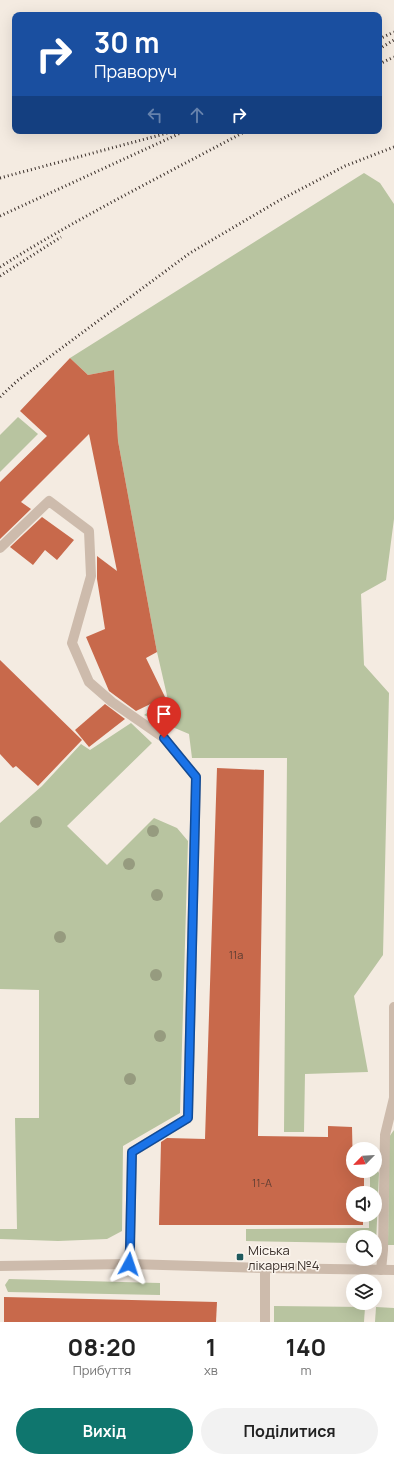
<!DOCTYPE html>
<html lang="uk">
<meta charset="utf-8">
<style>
:root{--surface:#fff;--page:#f2f2f2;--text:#222;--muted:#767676;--accent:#0f766e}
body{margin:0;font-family:Manrope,sans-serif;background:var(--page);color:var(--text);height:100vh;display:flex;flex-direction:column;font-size:15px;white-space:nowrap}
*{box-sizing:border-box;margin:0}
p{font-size:13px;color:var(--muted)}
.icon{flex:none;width:22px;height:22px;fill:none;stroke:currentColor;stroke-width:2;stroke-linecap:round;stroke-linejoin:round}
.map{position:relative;height:1322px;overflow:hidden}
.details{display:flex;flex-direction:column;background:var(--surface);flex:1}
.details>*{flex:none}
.hud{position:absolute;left:12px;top:12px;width:370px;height:122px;border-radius:8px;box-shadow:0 4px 16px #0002;background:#1a4fa0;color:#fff;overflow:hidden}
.needle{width:26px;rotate:246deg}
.controls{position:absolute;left:346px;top:1142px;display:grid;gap:8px}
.controls a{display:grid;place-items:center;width:36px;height:36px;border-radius:50%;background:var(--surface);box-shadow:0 4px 16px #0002;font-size:20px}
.pin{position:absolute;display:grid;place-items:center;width:34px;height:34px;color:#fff;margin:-41px -17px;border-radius:50% 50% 50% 0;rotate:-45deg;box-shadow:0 0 4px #0007}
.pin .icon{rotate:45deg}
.me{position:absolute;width:44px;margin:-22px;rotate:5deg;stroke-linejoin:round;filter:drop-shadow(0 0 3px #0008)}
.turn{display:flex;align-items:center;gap:14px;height:84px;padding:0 16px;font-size:18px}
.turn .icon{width:52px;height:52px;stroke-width:2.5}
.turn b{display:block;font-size:28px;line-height:34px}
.lanes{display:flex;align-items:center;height:38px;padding:0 16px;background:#0003;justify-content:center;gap:20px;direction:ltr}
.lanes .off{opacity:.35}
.eta{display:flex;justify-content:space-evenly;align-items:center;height:68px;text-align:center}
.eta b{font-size:24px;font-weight:700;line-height:28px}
.cta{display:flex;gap:8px;margin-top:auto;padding:8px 16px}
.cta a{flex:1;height:46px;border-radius:24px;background:var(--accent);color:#fff;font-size:16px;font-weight:700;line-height:46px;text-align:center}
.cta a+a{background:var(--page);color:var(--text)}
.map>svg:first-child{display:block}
.green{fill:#b8c4a0}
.building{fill:#c8694b}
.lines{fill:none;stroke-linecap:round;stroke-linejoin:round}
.minor{stroke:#cdbbac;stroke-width:10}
.rail{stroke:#3b302b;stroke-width:3;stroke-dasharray:1 3;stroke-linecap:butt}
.tree{fill:#969b7f}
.route-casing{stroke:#114b97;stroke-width:10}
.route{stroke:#1a73e8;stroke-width:7}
.poi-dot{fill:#1f5a5e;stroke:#fbf5ee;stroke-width:1.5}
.labels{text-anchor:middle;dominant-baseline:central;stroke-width:3;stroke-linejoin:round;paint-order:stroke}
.number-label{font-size:11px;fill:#5e3e33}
.poi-label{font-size:13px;fill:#3b302b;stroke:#fbf5ee;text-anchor:start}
</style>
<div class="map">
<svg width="394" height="1322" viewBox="0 0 394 1322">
<rect width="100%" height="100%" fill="#f4ebe1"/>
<!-- green -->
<g class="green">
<polygon points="364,173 380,183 394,204 394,519 386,580 361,594 364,665 389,693 383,955 354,996 368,1072 305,1074 304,1132 284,1132 287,758 192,758 189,734 144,715 168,700 157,652 118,441 114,370 88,375 70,358"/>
<polygon points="18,417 38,434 0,472 0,435"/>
<polygon points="131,723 152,743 67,826 107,865 154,818 177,828 188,841 180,1113 123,1146 122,1231 107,1239 58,1241 0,1239 0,1229 17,1229 15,1118 39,1118 39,990 0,989 0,823 42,786 81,744 90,750"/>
<polygon points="394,1130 394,1245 388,1245 389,1137"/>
<polygon points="375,1166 379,1173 376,1244 375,1237 353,1237 353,1243 246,1241 246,1229 369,1228 369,1215 375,1215 375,1193 370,1193 370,1171 375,1171"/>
<polygon points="9,1279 160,1283 160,1295 8,1292 5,1285"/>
<polygon points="274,1306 365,1307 364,1322 274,1322"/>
<polygon points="376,1307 394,1308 394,1322 375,1322"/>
</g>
<!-- building -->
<g class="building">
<polygon points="70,358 88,375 114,370 118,441 157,652 146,658 165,697 136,711 109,691 86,637 105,629 97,579 97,556 117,571 89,434 21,502 31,509 0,539 0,482 47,436 20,411"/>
<polygon points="42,517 74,540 57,560 45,550 33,565 10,547"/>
<polygon points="0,660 82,740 38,786 16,766 13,768 0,754"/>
<polygon points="105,704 125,719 89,747 75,730"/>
<polygon points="217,768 264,770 258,1136 328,1137 328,1126 352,1127 353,1171 364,1171 364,1193 353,1193 353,1215 363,1215 363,1225 159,1225 161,1142 167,1138 205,1139"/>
<polygon points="4,1297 217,1302 216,1322 4,1322"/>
</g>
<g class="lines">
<!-- minor -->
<g class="minor">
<polyline points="0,548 49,501 89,531 91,576 72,643 89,682 112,702 164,738 196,777 188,1118 132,1152 130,1248 129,1264"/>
<polyline points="0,1266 129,1264 265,1268 394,1270"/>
<polyline points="265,1268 265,1322"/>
<polyline points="381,1270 383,1250 385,1135 394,1098 394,1007"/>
</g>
<!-- rail -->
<g class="rail">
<polyline points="379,39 394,32"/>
<polyline points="379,49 394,40"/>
<polyline points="379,64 394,57"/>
<polyline points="0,178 175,131"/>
<polyline points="0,216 185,131"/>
<path d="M0 267C79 217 164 175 246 131"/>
<polyline points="0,276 61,237"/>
<polyline points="0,397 17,381 190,253 280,200 345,166 394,147"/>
</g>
</g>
<!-- trees -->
<g class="tree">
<circle cx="36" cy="822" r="6"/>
<circle cx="153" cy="831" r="6"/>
<circle cx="129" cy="864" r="6"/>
<circle cx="157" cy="895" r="6"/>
<circle cx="60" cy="937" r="6"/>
<circle cx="156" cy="975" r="6"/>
<circle cx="160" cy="1036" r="6"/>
<circle cx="130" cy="1079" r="6"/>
</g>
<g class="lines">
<defs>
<polyline id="route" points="129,1264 130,1248 132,1152 188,1118 196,777 164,738"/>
</defs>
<!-- route casing -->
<use href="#route" class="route-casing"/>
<!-- route -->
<use href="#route" class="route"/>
</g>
<!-- markers -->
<rect class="poi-dot" x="236" y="1253" width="8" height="8" rx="2"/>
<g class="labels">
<!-- number labels -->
<g class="number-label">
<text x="236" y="954">11а</text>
<text x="262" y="1182">11-А</text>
</g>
<!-- poi labels -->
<g class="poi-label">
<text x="248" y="1250">Міська<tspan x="248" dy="15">лікарня №4</tspan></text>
</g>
</g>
</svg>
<div class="controls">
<a><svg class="needle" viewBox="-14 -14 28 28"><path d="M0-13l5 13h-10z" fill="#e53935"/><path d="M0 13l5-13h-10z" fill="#767676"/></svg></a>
<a><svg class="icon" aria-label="sound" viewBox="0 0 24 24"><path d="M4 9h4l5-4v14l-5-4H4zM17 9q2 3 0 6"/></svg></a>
<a><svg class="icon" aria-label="search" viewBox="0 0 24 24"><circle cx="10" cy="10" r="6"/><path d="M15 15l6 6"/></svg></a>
<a><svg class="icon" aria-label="layers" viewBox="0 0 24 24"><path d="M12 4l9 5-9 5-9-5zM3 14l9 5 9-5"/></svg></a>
</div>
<div class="pin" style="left:164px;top:738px;background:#d93025"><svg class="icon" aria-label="arrive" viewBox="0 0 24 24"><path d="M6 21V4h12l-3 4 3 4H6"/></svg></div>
<svg class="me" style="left:129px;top:1264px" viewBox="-20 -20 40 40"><path d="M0-17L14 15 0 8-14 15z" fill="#1a73e8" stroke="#fff" stroke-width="4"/></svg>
<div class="hud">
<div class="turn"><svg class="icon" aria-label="right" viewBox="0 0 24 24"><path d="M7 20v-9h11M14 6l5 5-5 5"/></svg><div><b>30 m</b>Праворуч</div></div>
<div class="lanes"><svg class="icon off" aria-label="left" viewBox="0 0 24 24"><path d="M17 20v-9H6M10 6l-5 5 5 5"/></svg><svg class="icon off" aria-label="ahead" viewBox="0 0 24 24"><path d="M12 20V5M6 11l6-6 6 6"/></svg><svg class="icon" aria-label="right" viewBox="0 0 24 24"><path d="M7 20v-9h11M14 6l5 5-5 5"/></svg></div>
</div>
</div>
<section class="details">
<div class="eta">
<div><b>08:20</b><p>Прибуття</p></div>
<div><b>1</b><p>хв</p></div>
<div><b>140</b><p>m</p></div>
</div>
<div class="cta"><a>Вихід</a><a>Поділитися</a></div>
</section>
